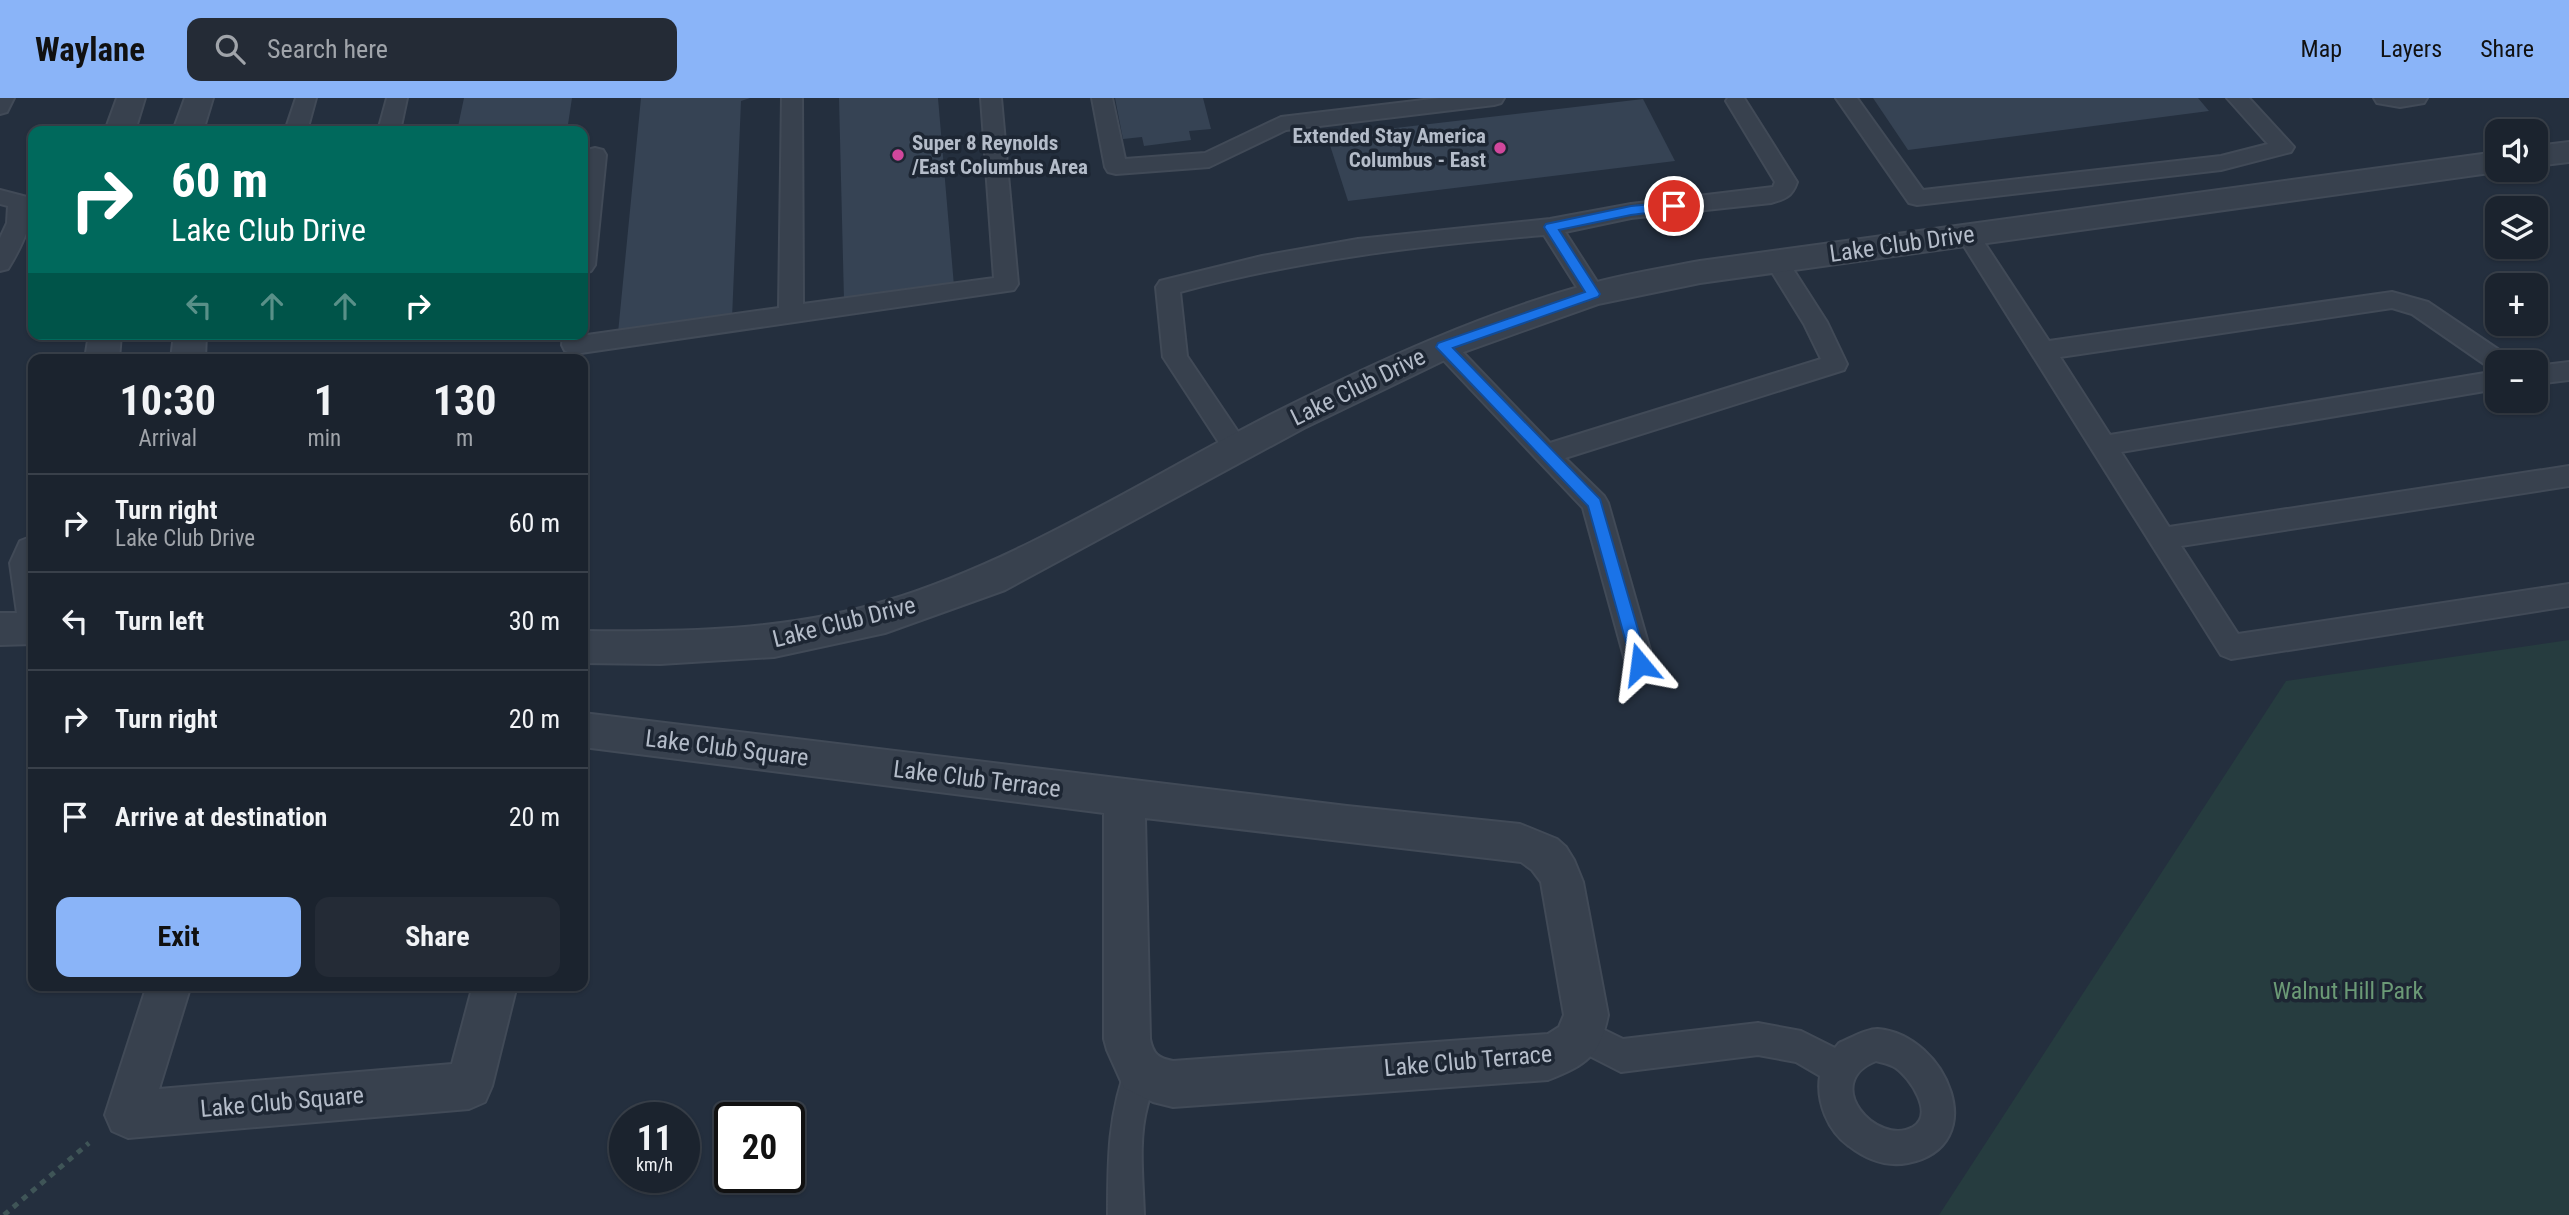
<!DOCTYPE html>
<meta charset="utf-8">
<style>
:root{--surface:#1b232e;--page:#242b36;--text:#f1f3f6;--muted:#a0a4aa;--line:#39404a;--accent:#8ab4f8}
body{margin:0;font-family:"Roboto Condensed",sans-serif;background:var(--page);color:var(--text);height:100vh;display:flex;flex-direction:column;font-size:26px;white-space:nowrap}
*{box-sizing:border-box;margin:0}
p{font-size:23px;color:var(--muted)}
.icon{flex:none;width:38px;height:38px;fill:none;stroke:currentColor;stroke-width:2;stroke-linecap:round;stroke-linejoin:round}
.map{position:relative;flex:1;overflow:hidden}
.details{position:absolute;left:28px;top:256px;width:560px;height:637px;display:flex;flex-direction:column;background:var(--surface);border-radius:14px;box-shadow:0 2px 5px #0004,0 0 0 2px var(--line)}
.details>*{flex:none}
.top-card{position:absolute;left:28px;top:28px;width:560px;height:214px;border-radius:14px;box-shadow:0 2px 5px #0004,0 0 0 2px var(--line);background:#00695c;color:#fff;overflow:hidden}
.buttons{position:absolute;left:2485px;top:21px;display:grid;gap:14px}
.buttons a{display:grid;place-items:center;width:63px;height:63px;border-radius:14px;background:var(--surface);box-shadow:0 2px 5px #0004,0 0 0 2px var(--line);font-size:35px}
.speed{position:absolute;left:609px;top:1004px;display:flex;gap:14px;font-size:35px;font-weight:700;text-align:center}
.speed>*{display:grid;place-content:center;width:91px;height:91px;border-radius:50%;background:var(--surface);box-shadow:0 2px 5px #0004,0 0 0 2px var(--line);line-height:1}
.speed small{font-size:18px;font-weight:400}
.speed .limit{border:4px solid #111;border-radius:10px;background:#fff;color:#111}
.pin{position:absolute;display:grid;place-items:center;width:60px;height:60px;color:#fff;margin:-30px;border:4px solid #fff;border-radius:50%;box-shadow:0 2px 7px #0007}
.me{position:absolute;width:77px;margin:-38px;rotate:344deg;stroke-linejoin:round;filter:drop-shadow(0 0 5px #0008)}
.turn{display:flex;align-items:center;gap:24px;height:147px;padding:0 28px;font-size:32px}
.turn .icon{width:91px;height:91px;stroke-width:2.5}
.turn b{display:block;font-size:49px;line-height:60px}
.lanes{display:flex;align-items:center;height:66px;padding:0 28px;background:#0003;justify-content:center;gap:35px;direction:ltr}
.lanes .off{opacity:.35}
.eta{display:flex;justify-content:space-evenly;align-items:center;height:119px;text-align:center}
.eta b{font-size:42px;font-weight:700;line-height:49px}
.primary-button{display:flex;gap:14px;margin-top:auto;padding:14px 28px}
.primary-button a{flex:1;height:80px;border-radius:14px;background:var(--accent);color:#111;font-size:28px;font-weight:700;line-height:80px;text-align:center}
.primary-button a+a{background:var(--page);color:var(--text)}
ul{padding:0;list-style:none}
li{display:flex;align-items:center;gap:21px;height:98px;padding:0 28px;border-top:2px solid var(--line)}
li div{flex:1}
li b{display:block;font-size:26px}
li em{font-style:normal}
header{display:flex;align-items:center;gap:42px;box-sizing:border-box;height:98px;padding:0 35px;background:var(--accent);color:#111}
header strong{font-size:33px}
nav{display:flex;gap:38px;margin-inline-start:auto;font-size:24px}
.search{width:490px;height:63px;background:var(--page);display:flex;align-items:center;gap:18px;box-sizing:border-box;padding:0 24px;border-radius:14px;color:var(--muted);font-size:26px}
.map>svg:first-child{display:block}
.green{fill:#263c3f}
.building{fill:#364354}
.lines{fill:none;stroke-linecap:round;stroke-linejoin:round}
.service-casing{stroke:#414a57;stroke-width:4}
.minor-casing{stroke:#414a57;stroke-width:4}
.path{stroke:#3f5557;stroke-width:5;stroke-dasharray:6 6;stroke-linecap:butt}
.service{fill:#38414e;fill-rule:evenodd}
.minor{fill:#38414e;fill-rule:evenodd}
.route{fill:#1a73e8;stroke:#114b97;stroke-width:2}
.hotel-dot{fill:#d1479c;stroke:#1d2633;stroke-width:2.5}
.labels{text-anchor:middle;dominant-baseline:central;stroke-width:7;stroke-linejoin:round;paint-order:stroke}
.far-poi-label{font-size:21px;font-weight:bold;fill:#b4bcc9;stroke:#1d2633;text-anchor:end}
.street-label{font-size:24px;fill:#b4bcc9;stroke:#1d2633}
.park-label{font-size:24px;fill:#6b9a76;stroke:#1d2633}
</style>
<header>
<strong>Waylane</strong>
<div class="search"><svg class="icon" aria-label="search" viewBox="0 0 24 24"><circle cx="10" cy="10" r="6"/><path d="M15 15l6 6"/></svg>Search here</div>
<nav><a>Map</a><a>Layers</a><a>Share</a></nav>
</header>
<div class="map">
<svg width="2569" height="1117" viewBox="0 0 2569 1117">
<rect width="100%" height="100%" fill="#242f3e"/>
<!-- green -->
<polygon class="green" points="2569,542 2569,1117 1939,1117 2286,583"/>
<!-- building -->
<g class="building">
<polygon points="464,0 572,0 567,33 457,33"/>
<polygon points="641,0 750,0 741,3 732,221 618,235"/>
<polygon points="839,0 938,0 954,188 844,202"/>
<polygon points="1115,0 1203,0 1211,31 1189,33 1191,42 1144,48 1142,39 1123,41"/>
<polygon points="1873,0 2198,0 2209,13 1908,52"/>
<polygon points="1643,1 1675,63 1348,103 1327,38"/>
</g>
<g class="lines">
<defs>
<g id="service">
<polygon points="0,0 14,0 7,14 0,16"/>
<polygon points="296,0 316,0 307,33 285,33"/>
<polygon points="387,0 407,0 400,33 378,33"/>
<polygon points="782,0 802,0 803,206 994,180 981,0 1001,0 1018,186 1014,192 574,256 565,253 562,247 563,236 583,236 583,230 587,237 779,210"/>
<polygon points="1092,0 1112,0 1125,61 1205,55 1281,19 1440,0 1504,0 1501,5 1494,7 1286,32 1209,69 1116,76 1108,74 1105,69"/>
<path d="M1728 0H1744L1797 84C1792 99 1785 101 1771 105L1631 120 1565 134 1605 196 1601 202 1593 204 1585 202 1544 137C1421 147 1299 162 1180 194L1187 258 1249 350 1245 357 1236 360 1227 357 1163 259 1156 189 1160 183 1168 181 1262 158 1358 141 1550 121 1631 106 1773 89 1775 84 1726 3Z"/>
<polygon points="1836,0 1857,0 1923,92 2221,58 2268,46 2227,0 2249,0 2294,49 2291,54 2221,72 1917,107 1909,105"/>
<polygon points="2374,0 2427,0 2424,5 2400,9 2377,5"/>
<polygon points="595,50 603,52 606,57 595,167 591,173 583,175 583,69 587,52"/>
<path d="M0 92 27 99C39 118 19 153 8 171L0 173V140L7 125 8 108 0 106Z"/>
<polygon points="1968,129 1976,132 2049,243 2392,194 2428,204 2508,258 2511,264 2497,264 2497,272 2490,270 2412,216 2392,210 2060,259 2110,337 2497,273 2497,291 2121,354 2169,429 2569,368 2569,388 2181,448 2238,536 2569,486 2569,508 2231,561 2221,557 1957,137 1960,132"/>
<polygon points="1776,155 1784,157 1827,224 1847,266 1844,272 1565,360 1604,398 1608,405 1654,566 1650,574 1640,578 1630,574 1626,566 1583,410 1431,249 1434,243 1443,240 1452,243 1550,345 1821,261 1804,226 1765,163 1768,157"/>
<polygon points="2569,264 2569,282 2536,286 2536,268"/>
<path d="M1582 921 1623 941 1758 925 1801 933 1835 950 1839 945C1849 941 1867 930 1878 931 1947 937 1993 1048 1908 1065 1887 1069 1867 1062 1849 1048 1828 1033 1816 1004 1820 978L1796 964 1758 957 1621 974 1570 948 1566 937 1570 926ZM1876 963C1883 965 1890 966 1896 970 1910 980 1935 1016 1913 1029 1877 1049 1820 985 1876 963Z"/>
<path d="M1141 957 1153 962C1160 979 1151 992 1147 1009 1138 1042 1143 1082 1144 1117H1108C1108 1061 1108 1015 1129 962Z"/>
</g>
<g id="minor">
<polygon points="117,0 145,0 135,33 105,33"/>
<polygon points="185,0 213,0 203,33 173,33"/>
<polygon points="2569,44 2569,64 2536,68 2536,48"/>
<path d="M2497 54V72H2504L2497 74 1700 185 1598 206 1455 257 1304 330 1005 492 885 535 774 559 660 566 583 565V533C684 534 788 533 886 503 1022 462 1151 377 1278 313 1378 263 1481 216 1589 186 1625 176 1663 170 1700 163Z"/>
<polygon points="89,236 121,236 119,261 85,261"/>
<polygon points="174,236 206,236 205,261 171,261"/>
<polygon points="33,438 33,546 0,547 0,515 17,515 10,465 20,443"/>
<path d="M583 615 1347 708 1520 726 1557 741 1566 749 1574 762 1583 784 1608 917C1600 958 1586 967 1548 982L1173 1009 1153 1004 1124 990 1107 952 1104 941V715L583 649ZM1145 720 1521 764 1532 772 1541 784 1564 917 1559 929 1548 936 1173 963C1158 960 1153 956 1150 941Z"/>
<polygon points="147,887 191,887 159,991 452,966 473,887 517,887 492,988 485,1004 469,1011 128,1040 112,1033 105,1017"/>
</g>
</defs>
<!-- service casing -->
<use href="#service" class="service-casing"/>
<!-- minor casing -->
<use href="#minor" class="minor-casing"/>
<!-- path -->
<polyline class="path" points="4,1117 89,1045"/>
<!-- service -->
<use href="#service" class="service"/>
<!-- minor -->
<use href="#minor" class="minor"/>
</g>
<!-- route -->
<polygon class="route" points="1674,104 1678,105 1678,111 1631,117 1559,132 1600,196 1598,199 1453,250 1600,401 1648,566 1646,571 1634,571 1632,566 1588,408 1436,249 1438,245 1585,194 1544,129 1546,126 1631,108"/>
<!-- markers -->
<g class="hotel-dot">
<circle cx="1500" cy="50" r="7"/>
<circle cx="898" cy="57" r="7"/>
</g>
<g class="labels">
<!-- far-poi labels -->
<g class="far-poi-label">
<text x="1486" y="38">Extended Stay America<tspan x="1486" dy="24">Columbus - East</tspan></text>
<text x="912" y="45" text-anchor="start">Super 8 Reynolds<tspan x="912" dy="24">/East Columbus Area</tspan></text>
</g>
<!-- street labels -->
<g class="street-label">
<text transform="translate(1902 146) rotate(-8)">Lake Club Drive</text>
<text transform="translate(1358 289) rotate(-26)">Lake Club Drive</text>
<text transform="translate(844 524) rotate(-14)">Lake Club Drive</text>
<text transform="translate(727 650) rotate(7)">Lake Club Square</text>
<text transform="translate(977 681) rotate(7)">Lake Club Terrace</text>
<text transform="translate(1468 963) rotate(-5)">Lake Club Terrace</text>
<text transform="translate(282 1004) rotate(-5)">Lake Club Square</text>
</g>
<!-- park labels -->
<g class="park-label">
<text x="2348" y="893">Walnut Hill Park</text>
</g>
</g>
</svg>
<div class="buttons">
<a><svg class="icon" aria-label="sound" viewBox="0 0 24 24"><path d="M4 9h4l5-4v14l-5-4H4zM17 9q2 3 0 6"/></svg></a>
<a><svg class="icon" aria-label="layers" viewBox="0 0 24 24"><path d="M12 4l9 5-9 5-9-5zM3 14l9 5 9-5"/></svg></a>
<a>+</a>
<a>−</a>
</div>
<div class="speed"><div>11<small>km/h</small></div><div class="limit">20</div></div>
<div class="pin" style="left:1674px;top:108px;background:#d93025"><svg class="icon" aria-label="arrive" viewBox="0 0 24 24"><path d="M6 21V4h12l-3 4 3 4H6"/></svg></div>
<svg class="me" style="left:1640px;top:566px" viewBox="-20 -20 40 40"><path d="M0-17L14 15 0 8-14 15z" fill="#1a73e8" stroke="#fff" stroke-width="4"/></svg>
<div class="top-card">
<div class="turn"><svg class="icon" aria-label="right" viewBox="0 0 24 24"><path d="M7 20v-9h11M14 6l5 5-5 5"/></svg><div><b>60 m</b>Lake Club Drive</div></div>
<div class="lanes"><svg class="icon off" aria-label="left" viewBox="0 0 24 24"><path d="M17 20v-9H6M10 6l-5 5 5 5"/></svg><svg class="icon off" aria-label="ahead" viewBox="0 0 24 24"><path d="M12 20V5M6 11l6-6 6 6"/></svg><svg class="icon off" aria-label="ahead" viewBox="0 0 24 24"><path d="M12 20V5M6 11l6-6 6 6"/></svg><svg class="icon" aria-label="right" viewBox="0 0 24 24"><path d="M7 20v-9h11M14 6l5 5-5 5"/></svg></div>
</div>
<section class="details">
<div class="eta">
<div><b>10:30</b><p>Arrival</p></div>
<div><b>1</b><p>min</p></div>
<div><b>130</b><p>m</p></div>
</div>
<ul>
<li><svg class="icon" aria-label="right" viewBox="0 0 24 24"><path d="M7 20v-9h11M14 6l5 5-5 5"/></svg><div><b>Turn right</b><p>Lake Club Drive</p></div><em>60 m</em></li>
<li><svg class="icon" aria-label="left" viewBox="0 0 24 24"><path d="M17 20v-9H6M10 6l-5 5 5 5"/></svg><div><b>Turn left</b></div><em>30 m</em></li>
<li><svg class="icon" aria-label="right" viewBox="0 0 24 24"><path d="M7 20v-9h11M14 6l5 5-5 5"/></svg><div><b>Turn right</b></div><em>20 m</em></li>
<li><svg class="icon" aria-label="arrive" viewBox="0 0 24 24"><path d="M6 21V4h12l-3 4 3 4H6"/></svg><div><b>Arrive at destination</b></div><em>20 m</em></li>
</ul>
<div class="primary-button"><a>Exit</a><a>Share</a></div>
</section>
</div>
